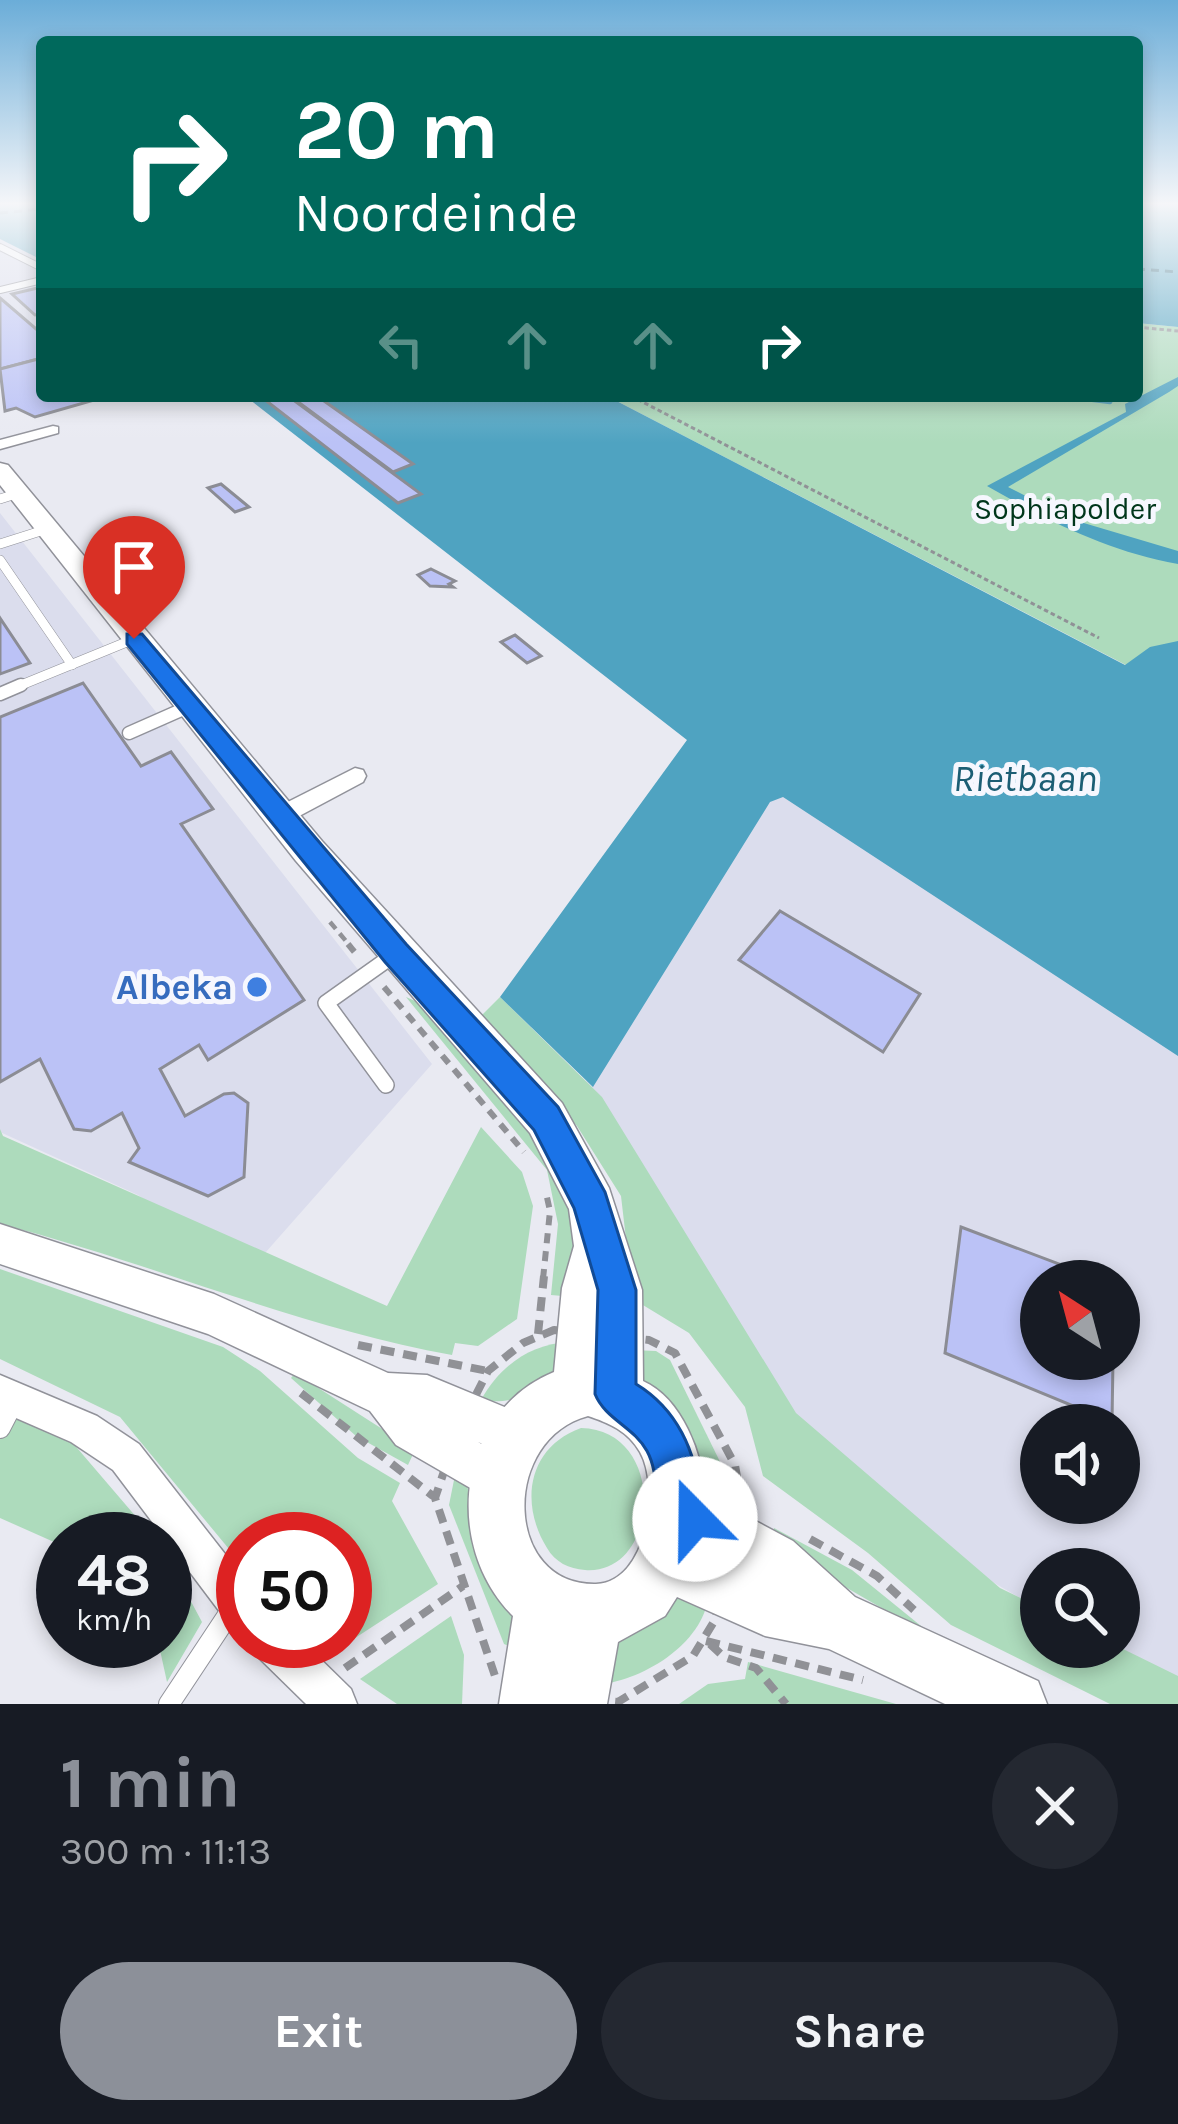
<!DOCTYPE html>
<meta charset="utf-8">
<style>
:root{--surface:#171b24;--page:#242831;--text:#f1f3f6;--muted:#9ea1a6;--accent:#8c9099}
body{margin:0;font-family:Karla,sans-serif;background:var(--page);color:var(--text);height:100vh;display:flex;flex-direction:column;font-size:45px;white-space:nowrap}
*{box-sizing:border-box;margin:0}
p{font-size:39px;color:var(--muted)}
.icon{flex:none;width:66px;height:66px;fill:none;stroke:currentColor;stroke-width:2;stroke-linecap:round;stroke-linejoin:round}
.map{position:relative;height:1704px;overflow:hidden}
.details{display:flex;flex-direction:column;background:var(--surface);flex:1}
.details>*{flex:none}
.guide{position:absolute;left:36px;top:36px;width:1107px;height:366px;border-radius:12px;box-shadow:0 6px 18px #0003;background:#00695c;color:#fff;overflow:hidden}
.needle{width:78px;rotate:324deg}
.buttons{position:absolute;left:1020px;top:1260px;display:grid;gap:24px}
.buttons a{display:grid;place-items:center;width:120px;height:120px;border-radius:50%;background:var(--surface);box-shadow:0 6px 18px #0003;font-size:60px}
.speed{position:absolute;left:36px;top:1512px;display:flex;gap:24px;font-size:60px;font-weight:700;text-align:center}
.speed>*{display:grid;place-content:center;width:156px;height:156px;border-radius:50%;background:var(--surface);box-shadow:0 6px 18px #0003;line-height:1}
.speed small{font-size:30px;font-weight:400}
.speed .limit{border:18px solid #d22;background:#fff;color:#111}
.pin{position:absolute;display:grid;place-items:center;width:102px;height:102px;color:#fff;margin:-123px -51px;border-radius:50% 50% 50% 0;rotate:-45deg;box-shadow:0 0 12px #0007}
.pin .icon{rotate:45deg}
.me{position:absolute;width:132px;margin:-66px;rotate:338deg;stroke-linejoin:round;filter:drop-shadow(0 0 9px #0008)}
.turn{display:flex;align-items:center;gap:42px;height:252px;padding:0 60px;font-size:54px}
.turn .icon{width:156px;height:156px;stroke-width:2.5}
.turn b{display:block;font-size:84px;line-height:102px}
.lanes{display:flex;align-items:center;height:114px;padding:0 60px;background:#0003;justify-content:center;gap:60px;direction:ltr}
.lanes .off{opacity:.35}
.round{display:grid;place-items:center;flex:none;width:126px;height:126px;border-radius:63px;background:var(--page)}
.head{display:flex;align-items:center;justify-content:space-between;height:204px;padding:0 60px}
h1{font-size:72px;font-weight:700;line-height:90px;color:var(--accent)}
.button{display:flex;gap:24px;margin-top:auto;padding:24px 60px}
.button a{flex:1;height:138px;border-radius:72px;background:var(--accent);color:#fff;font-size:48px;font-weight:700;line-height:138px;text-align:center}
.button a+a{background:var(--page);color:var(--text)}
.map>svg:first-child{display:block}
.built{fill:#dbdded;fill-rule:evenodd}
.green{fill:#addbbc}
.water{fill:#4fa3c1}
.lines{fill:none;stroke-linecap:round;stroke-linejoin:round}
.stream{stroke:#4fa3c1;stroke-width:4.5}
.ferry{stroke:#1c5e74;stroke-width:3;stroke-dasharray:8 6;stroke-linecap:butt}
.building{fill:#bbc2f6;stroke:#8b8c94;stroke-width:3}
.service-far4-casing{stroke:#91929a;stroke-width:8}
.service-far3-casing{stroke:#91929a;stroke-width:10}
.service-far2-casing{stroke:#91929a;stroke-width:15}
.service-far1-casing{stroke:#91929a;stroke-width:18}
.service-casing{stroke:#91929a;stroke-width:22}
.minor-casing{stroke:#91929a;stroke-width:3}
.tertiary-casing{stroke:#91929a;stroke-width:3}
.secondary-casing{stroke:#91929a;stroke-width:3}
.path-far3{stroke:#909196;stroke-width:3;stroke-dasharray:4.5 3;stroke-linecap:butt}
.path-far2{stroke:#909196;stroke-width:4.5;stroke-dasharray:9 6;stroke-linecap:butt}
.path-far1{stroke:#909196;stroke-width:6;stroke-dasharray:10 8;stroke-linecap:butt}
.path{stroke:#909196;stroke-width:8;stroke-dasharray:14 9;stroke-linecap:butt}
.service-far4{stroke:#fff;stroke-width:6}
.service-far3{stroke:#fff;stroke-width:9}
.service-far2{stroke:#fff;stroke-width:12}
.service-far1{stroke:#fff;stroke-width:15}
.service{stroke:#fff;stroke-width:20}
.minor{fill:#fff;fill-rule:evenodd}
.tertiary{fill:#fff;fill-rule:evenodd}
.secondary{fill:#fff;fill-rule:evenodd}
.route{fill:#1a73e8;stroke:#114b97;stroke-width:3}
.shop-dot{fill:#3f7fe0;stroke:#f6f7fe;stroke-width:4.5}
.labels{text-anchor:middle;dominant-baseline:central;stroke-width:10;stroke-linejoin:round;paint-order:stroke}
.far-park-label{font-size:30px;fill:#00361b;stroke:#f6f7fe}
.shop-label{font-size:36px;font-weight:bold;fill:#366cbe;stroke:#f6f7fe;text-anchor:end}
.water-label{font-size:39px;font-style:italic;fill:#1c5e74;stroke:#f6f7fe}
</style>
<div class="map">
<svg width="1178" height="1704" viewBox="0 0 1178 1704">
<rect width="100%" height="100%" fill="#e9eaf2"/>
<!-- built -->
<g class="built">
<polygon points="0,239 42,260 42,331 0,342"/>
<polygon points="0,513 432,1064 250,1270 138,1195 0,1132"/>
<path d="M768 781 1178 1044V1689L1119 1647V1569H1041V1610L841 1494 586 1082ZM1041 1281H1119V1359H1041ZM1041 1425H1119V1503H1041Z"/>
</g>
<!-- green -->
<g class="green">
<polygon points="1137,323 1178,327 1178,692 607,396 1137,396"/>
<polygon points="406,997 422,1004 547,1149 574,1222 574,1297 551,1295 558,1224 547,1170"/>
<polygon points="500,997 602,1097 796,1413 1000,1588 1041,1608 1041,1647 1119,1647 1178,1676 1178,1704 1110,1704 951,1625 868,1553 763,1476 745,1407 689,1333 633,1299 621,1196 577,1126 479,1018"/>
<path d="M481 1127 522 1172 533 1206 517 1319 478 1346 455 1343 452 1355C298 1327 152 1263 0 1224V1129L3 1136 387 1306Z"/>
<polygon points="0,1269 223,1347 260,1371 358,1458 400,1483 392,1501 438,1584 329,1655 315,1641 345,1641 345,1539 243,1539 243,1566 120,1417 0,1359"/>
<path d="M569 1342C558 1380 522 1408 481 1400 500 1366 530 1344 569 1342Z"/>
<polygon points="632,1350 656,1351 670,1360 727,1476 721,1518 712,1512 643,1382"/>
<polygon points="295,1373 415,1450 408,1465 356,1436 291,1378"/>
<polygon points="0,1412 72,1442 155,1539 63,1539 63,1546 0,1518"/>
<path d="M581 1428C669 1430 660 1576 585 1570 569 1569 555 1562 547 1548 519 1503 528 1447 581 1428Z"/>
<path d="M456 1470C493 1523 508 1587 519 1650L504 1644 449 1505Z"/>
<polygon points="774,1528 852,1570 942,1643 771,1544"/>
<polygon points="165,1553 202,1622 167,1682 158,1641 165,1641"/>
<path d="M684 1596 708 1599C700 1648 635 1685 589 1685 610 1637 631 1612 684 1596Z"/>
<polygon points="451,1616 464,1655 462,1704 397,1704 360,1679"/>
<polygon points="748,1662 896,1704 679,1704 708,1684 745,1679"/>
</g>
<!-- water -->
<g class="water">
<polygon points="42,204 42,260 0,239 0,204"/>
<polygon points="1178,204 1178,327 1137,323 1137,204"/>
<path d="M1178 377V386L1169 392 1008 487 1065 516 1095 499 1077 521 1178 551V564C1107 551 1050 522 987 486L1126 412 1125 404Z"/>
<polygon points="245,396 607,396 1125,665 1150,647 1178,641 1178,1056 783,797 770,802 593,1087 500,997 687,740"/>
</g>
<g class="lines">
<!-- stream -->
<polyline class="stream" points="1062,396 1110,402"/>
<!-- ferry -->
<g class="ferry">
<polyline points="0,213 42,209"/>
<polyline points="1137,269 1178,272"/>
</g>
</g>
<!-- building -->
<g class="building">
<polygon points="42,287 42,314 35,315 12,294"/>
<polygon points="0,298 42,334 42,358 0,369"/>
<polygon points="42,358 42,396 108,396 35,417 16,408 5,411 0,369"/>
<polygon points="260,396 288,396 421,494 398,503"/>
<polygon points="290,396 317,396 413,464 393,472"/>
<polygon points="221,484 249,507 235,512 208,488"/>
<polygon points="431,569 455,581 449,584 453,587 430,586 418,575"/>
<polygon points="0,618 30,663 0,674"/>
<polygon points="515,635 541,656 527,663 501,642"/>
<polygon points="83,683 141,766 171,752 213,809 181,824 304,1000 208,1060 199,1045 160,1069 185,1116 224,1094 234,1093 248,1103 244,1177 208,1196 129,1162 139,1148 122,1113 91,1131 74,1129 40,1059 0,1082 0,717"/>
<polygon points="780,911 920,994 883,1052 739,960"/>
<polygon points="961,1227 1104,1281 1041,1281 1041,1359 1113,1359 1112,1422 945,1353"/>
</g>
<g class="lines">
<defs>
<g id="service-far4">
<polyline points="0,247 42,268"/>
<polyline points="0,290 42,280"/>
</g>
<g id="service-far3">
<polyline points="0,499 19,493"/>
<polyline points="0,544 47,529"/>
<polyline points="0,560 72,665"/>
<polyline points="14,688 134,639"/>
</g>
<g id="service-far2">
<polyline points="0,694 21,685"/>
<polyline points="129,733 188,707"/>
</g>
<polyline id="service-far1" points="386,1085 326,1003 395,954"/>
<g id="service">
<polyline points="0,1428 13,1403"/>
<polyline points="169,1704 232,1609"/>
</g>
<g id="minor">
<polygon points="53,426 58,427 58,433 0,449 0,440"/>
<polygon points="355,768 363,770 366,776 363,782 288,822 272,822 268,816 272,810"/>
<polygon points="0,1375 97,1416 139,1444 243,1577 243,1630 229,1624 113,1470 71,1442 0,1411"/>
<polygon points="251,1641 302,1641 351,1689 357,1704 306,1704 257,1656"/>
</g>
<polygon id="tertiary" points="0,1224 214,1294 388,1373 427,1375 531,1418 538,1434 531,1450 515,1457 478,1442 515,1463 522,1480 515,1497 498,1504 396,1445 370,1411 208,1334 0,1264"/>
<path id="secondary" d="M0 463 8 465 322 841 562 1103 609 1188 642 1290 643 1381C682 1398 703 1455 705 1494L793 1541 855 1597 1038 1681 1047 1704H945L829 1649 765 1636 677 1597 665 1616 618 1642 607 1704H499L513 1616C441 1544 458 1411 554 1372L562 1288 574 1246 569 1209 530 1133 296 861 0 485ZM588 1416C609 1423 628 1431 640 1452 660 1487 648 1582 596 1584 503 1586 501 1439 588 1416Z"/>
</defs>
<!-- service-far4 casing -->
<use href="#service-far4" class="service-far4-casing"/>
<!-- service-far3 casing -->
<use href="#service-far3" class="service-far3-casing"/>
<!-- service-far2 casing -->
<use href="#service-far2" class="service-far2-casing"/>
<!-- service-far1 casing -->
<use href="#service-far1" class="service-far1-casing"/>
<!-- service casing -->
<use href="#service" class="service-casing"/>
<!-- minor casing -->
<use href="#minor" class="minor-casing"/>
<!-- tertiary casing -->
<use href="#tertiary" class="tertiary-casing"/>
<!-- secondary casing -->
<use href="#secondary" class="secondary-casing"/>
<!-- path-far3 -->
<g class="path-far3">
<polyline points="1137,327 1178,331"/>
<polyline points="631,396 1099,638"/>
</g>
<!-- path-far2 -->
<polyline class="path-far2" points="330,922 351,947"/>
<!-- path-far1 -->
<g class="path-far1">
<polyline points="348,944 357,955"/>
<polyline points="384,987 524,1152"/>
<polyline points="543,1279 550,1211 546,1193"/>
</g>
<!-- path -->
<g class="path">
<polygon points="554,1330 649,1340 675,1353 735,1465 741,1500 715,1620 693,1656 618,1702 576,1698 495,1676 435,1498 458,1430 488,1371 523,1343"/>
<polyline points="538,1334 544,1276"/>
<polyline points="358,1345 488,1371"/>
<polyline points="301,1393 433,1496"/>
<polyline points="810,1539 877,1576 914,1610"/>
<polyline points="706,1641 863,1680"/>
<polyline points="710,1644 724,1657 756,1668 786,1704"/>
<polyline points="345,1668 463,1586"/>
</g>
<!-- service-far4 -->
<use href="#service-far4" class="service-far4"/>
<!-- service-far3 -->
<use href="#service-far3" class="service-far3"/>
<!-- service-far2 -->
<use href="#service-far2" class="service-far2"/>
<!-- service-far1 -->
<use href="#service-far1" class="service-far1"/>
<!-- service -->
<use href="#service" class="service"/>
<!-- minor -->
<use href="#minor" class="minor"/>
<!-- tertiary -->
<use href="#tertiary" class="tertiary"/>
<!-- secondary -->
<use href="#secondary" class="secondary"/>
</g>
<!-- sky -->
<linearGradient id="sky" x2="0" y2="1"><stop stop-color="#6badd8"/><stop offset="0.46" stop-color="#f5f6f9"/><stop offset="1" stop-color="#f5f6f9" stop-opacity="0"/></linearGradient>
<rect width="1178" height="443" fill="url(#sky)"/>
<!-- route -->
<path class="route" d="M127 634H142L406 944 558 1107 605 1192 636 1290V1384C677 1409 696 1451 700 1498L710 1503 717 1519 710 1534 695 1541 663 1527C653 1503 660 1475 647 1451 634 1427 605 1419 595 1394L598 1290 574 1208 534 1130 385 962 127 644Z"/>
<!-- markers -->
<circle class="shop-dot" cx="257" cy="987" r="12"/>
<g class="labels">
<!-- far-park labels -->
<g class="far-park-label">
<text x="1065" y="509">Sophiapolder</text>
</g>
<!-- shop labels -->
<g class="shop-label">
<text x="233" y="987">Albeka</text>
</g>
<!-- water labels -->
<g class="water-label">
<text x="1025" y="778">Rietbaan</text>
</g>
</g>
</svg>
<div class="buttons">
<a><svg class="needle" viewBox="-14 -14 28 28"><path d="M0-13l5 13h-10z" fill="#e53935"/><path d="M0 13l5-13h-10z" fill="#9ea1a6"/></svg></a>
<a><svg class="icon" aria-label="sound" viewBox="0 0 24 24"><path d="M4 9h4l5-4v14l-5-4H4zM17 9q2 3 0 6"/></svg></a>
<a><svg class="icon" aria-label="search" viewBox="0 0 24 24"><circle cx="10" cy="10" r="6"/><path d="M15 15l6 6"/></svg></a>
</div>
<div class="speed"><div>48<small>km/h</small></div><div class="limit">50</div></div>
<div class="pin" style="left:134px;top:639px;background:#d93025"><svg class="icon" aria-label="arrive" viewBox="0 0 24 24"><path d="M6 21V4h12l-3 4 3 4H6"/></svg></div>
<svg class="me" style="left:695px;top:1519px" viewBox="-20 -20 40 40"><circle r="19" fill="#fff"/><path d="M0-13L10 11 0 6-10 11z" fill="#1a73e8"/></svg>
<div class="guide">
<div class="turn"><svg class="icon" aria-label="right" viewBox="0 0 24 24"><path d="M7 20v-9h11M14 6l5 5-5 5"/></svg><div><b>20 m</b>Noordeinde</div></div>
<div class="lanes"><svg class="icon off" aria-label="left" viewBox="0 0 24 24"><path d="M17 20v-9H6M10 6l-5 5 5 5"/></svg><svg class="icon off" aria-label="ahead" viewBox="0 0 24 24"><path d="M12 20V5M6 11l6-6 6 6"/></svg><svg class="icon off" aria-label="ahead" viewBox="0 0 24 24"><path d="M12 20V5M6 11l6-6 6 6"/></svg><svg class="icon" aria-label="right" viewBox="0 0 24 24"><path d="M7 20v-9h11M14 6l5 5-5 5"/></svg></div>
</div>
</div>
<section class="details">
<div class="head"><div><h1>1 min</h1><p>300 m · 11:13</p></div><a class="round"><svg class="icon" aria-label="close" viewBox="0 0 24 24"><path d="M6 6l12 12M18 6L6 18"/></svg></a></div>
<div class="button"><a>Exit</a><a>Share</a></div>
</section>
